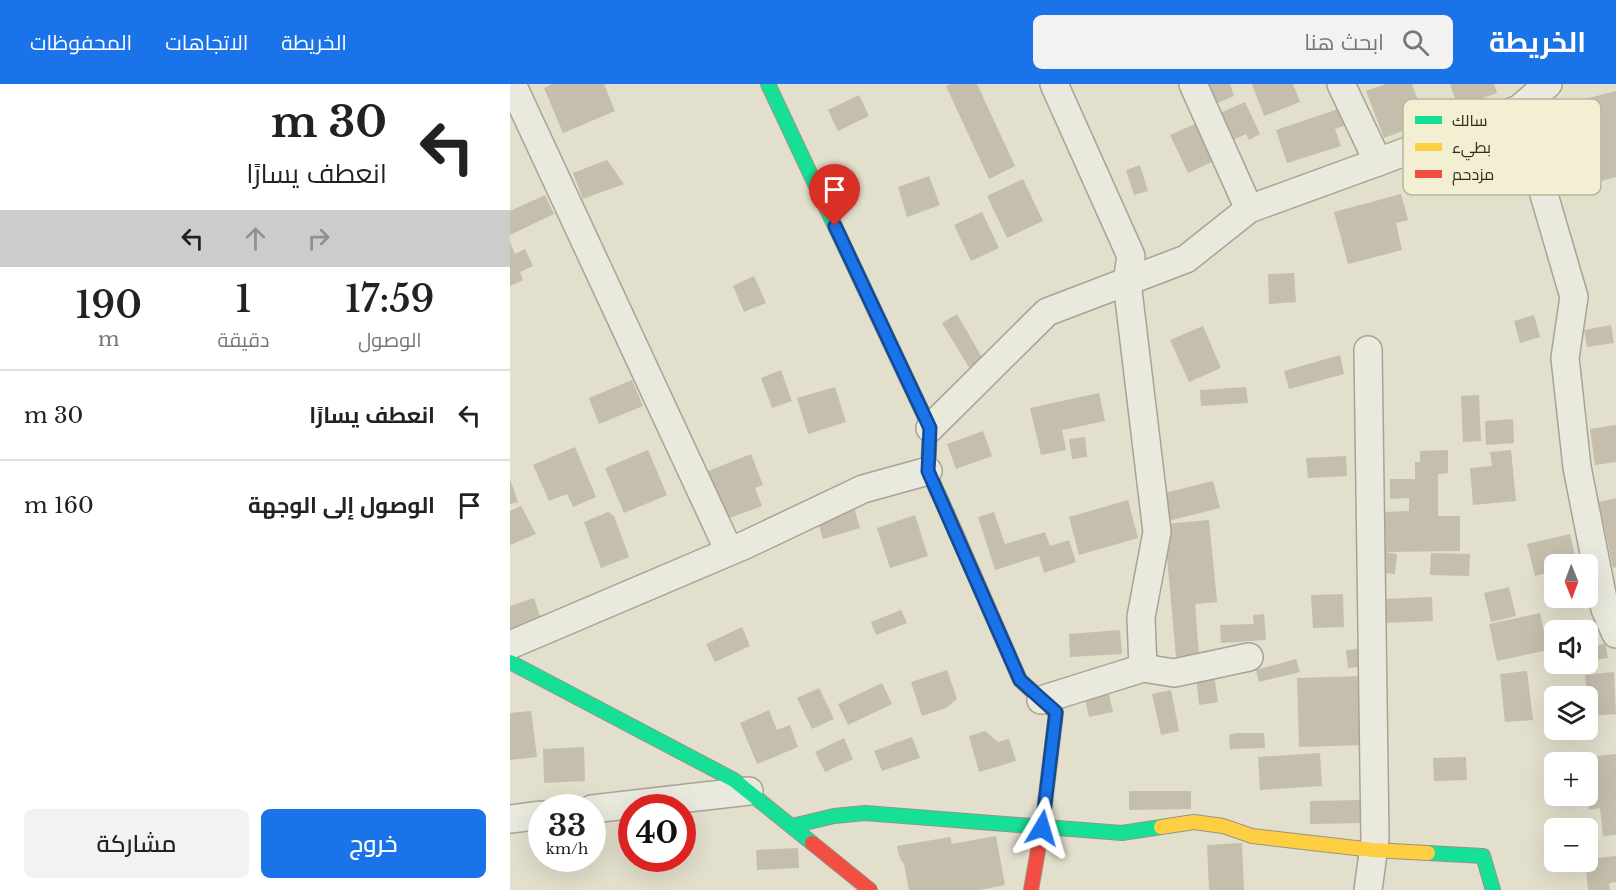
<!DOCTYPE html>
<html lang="ar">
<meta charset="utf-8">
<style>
:root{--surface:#fff;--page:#f2f2f2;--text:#222;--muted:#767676;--line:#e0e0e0;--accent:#1a73e8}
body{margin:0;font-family:"Libre Baskerville",Cairo,serif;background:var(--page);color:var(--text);direction:rtl;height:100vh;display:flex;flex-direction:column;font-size:22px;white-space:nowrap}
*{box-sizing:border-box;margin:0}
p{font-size:20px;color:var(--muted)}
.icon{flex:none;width:33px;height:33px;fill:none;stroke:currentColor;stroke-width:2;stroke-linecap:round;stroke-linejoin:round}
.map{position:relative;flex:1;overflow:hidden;direction:ltr}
.panel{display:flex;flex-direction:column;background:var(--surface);width:510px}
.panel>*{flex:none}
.banner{background:#fff;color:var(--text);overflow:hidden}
.needle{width:39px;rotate:179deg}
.buttons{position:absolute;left:1034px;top:470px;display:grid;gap:12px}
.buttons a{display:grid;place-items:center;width:54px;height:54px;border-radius:9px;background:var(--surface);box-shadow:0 6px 24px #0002;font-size:30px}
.speed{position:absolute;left:18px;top:710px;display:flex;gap:12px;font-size:30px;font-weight:700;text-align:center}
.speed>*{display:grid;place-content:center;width:78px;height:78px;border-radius:50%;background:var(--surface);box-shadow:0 6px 24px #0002;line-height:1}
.speed small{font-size:15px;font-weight:400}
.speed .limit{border:9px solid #d22;background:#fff;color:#111}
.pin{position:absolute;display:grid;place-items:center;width:51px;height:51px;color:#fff;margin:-62px -26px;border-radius:50% 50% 50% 0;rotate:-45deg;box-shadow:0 0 6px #0007}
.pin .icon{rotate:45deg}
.me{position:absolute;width:66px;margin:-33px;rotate:7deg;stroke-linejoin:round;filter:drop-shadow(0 0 4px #0008)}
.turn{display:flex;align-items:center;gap:21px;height:126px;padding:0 24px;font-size:27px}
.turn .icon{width:78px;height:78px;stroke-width:2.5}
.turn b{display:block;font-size:42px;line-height:51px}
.lanes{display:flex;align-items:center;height:57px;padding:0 24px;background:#0003;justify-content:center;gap:30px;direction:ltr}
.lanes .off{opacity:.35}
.eta{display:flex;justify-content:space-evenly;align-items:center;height:102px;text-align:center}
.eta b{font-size:36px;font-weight:600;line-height:42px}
.primary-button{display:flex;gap:12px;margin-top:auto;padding:12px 24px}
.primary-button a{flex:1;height:69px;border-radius:9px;background:var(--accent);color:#fff;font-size:24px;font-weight:600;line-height:69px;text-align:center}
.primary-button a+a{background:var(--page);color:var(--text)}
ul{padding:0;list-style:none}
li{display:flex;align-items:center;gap:18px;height:90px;padding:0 24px;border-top:2px solid var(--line)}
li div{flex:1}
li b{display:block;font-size:22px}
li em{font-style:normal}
header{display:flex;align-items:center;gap:36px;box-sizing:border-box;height:84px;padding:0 30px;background:var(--accent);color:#fff}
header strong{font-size:28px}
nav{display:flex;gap:33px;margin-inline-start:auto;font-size:21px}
.search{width:420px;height:54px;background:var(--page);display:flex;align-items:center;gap:15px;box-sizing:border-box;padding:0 21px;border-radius:9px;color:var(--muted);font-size:22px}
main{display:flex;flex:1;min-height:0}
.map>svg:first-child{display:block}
.building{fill:#c5bead}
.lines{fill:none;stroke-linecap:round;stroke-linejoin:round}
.street-casing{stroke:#a7a396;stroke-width:30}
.fast-casing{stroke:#979385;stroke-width:16}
.slow-casing{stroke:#979385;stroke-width:16}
.jam-casing{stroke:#979385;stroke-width:16}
.street{stroke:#eae9de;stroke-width:27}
.fast{stroke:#16e098;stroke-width:14}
.slow{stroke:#ffcf43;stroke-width:14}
.jam{stroke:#f24e42;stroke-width:14}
.route-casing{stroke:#114b97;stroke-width:15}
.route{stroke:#1a73e8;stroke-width:10}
.key{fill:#f2efd3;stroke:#b9b59d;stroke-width:1.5}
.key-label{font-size:16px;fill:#342d1f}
</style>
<header>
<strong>الخريطة</strong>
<div class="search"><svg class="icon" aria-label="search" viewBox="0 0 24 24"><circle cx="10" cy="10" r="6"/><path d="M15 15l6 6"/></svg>ابحث هنا</div>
<nav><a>الخريطة</a><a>الاتجاهات</a><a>المحفوظات</a></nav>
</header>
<main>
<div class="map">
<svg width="1106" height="806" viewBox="0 0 1106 806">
<rect width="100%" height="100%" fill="#e2dfcc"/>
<!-- building -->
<g class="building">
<polygon points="43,0 94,0 105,27 53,49 34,4"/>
<polygon points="441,0 467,0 505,82 479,95 436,2"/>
<polygon points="692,0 720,0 724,12 700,22"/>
<polygon points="742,0 783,0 790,18 754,32"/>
<polygon points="876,0 902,0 916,38 874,54 856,7"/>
<polygon points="940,0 984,0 987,9 948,23"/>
<polygon points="1106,7 1106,93 1077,101 1056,20"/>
<polygon points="349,11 359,32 328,47 318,26"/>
<polygon points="735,18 750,50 739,56 736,50 723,56 710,29"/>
<polygon points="828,25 834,42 825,45 831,62 777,79 766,46"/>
<polygon points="694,36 711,74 678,89 660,51"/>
<polygon points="97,76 114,100 73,115 63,89"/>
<polygon points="630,81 638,107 624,111 616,86"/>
<polygon points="419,92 430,121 397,133 388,103"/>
<polygon points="513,95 533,137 497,154 477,112"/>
<polygon points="891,110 898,136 886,139 892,166 838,180 824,128"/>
<polygon points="35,111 44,130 0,151 0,127"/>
<polygon points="472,128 489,164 461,177 444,141"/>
<polygon points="0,158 5,170 15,165 23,182 10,188 13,196 0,202"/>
<polygon points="784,189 786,218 759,220 758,190"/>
<polygon points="244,192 256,219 234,228 223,202"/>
<polygon points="447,230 474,277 460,285 432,239"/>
<polygon points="1024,231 1030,253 1010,259 1004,237"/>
<polygon points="1101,241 1104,259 1077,263 1074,246"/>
<polygon points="693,242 711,284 679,298 660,256"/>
<polygon points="830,271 834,290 779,305 774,287"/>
<polygon points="271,286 282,317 262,324 251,294"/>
<polygon points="122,296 133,322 89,340 79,314"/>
<polygon points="325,303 336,338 298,350 287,314"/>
<polygon points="736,303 738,319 691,322 690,306"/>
<polygon points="589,309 595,337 552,346 556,366 531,371 520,324"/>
<polygon points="969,311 971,357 953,358 951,312"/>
<polygon points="1003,335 1004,359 976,361 975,337"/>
<polygon points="1106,341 1106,378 1085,381 1080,345"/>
<polygon points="473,347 482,372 446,385 437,360"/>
<polygon points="575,353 577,373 562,375 559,355"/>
<polygon points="65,363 86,413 63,423 57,410 39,417 23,381"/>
<polygon points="138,366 157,411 114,429 95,384"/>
<polygon points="938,366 938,389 928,390 928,432 950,432 950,467 875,468 874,428 899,427 899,414 880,415 880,395 905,395 905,378 910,378 910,367"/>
<polygon points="1001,366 1006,417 963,421 960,384 982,382 980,368"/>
<polygon points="241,370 253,401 245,404 252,422 217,435 198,387"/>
<polygon points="836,372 837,392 798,394 796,374"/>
<polygon points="0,395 8,418 0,420"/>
<polygon points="703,397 710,424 658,437 651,410"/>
<polygon points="1106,414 1106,483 1103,484 1089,418"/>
<polygon points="618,416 628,454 569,471 559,433"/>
<polygon points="11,422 26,450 0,461 0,427"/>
<polygon points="344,423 350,444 313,455 307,434"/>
<polygon points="98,428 104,432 119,473 91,484 74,438"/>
<polygon points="484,428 495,460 535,448 540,462 559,456 566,478 534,489 529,472 485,486 468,433"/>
<polygon points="405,431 418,472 380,484 367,444"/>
<polygon points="699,436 707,518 685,520 689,571 666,573 654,440"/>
<polygon points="1060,450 1067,480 1044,480 1044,487 1025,492 1017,460"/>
<polygon points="874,468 887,470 885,490 872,489"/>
<polygon points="921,469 960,470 959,492 920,491"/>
<polygon points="999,503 1006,532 981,538 974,509"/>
<polygon points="833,510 834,543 803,544 801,511"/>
<polygon points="922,513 923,537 874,539 873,515"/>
<polygon points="24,514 33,541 0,551 0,522"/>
<polygon points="391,526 397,539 366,551 361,538"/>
<polygon points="1030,529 1038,566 987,577 979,540"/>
<polygon points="754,530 756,556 711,559 710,541 744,540 743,531"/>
<polygon points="232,543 240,562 205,578 196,560"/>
<polygon points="610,546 612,570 560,573 559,550"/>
<polygon points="1095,560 1098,574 1077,577 1077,563"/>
<polygon points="856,564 858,582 838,584 836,566"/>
<polygon points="786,575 790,588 749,598 746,586"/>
<polygon points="437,586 447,615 436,624 412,632 401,598"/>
<polygon points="1017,587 1023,636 995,638 990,590"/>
<polygon points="1104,588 1106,630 1079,632 1075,591"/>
<polygon points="704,591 708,618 689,621 686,593"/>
<polygon points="853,592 855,661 789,663 787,594"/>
<polygon points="372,599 382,620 338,641 328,620"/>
<polygon points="309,604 324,635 302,645 287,614"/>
<polygon points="661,606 669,647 651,651 642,610"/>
<polygon points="599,610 603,628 579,633 575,615"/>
<polygon points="259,626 267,646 280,641 288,663 247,680 230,639"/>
<polygon points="21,627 27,673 0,676 0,629"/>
<polygon points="475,647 488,658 499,655 506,677 469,688 459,652"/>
<polygon points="726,649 754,649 755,664 720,665 719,651"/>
<polygon points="402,653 410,674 372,687 364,667"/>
<polygon points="334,654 343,675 315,688 305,668"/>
<polygon points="74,663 75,697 34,699 33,665"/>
<polygon points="810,669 812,702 750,706 748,673"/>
<polygon points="1106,670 1106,751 1093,752 1090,724 1079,726 1077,714 1055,716 1055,711 1077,711 1077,678 1070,678 1070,674"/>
<polygon points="956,673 957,696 924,697 923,674"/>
<polygon points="619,707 681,707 681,725 619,726"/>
<polygon points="855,716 855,739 800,740 800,717"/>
<polygon points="1061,738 1062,744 1044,744 1044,762 1038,763 1035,742"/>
<polygon points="486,752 495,801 470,806 399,806 394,780 390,775 387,762 440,753 442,760"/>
<polygon points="732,759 734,806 699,806 697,761"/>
<polygon points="288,764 289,784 247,786 246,766"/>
<polygon points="1106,772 1106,798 1099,799 1100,806 1078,806 1075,777 1077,777 1077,775"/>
</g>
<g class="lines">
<defs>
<g id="street">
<polyline points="2,0 219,467"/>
<polyline points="683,0 739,125"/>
<polyline points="831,0 868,78 1009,25"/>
<polyline points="1038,0 1009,25 1064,213 1055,274 1067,383 1095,525 1106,550"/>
<polyline points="420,344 537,228 676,175 739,125 868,78"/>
<polyline points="0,561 235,461 353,405 418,387"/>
<polyline points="633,584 664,589 739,573"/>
<polyline points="531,616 633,584 631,533 647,448 617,198 621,172 544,0"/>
<polyline points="82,725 239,707"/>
<polyline points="0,735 32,731"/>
<polyline points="858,806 865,755 858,266"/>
</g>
<g id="fast">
<polyline points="258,0 420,344 418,387 437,429"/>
<polyline points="0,578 224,696 302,759"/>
<polyline points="282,742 324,732 355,729 612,749 651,743"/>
<polyline points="918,769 973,772 983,806"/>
</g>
<polyline id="slow" points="651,743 684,738 713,742 742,752 863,766 918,769"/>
<g id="jam">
<polyline points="437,429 510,596 546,629 532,744 521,806"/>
<polyline points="302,759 360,806"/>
</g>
</defs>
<!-- street casing -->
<use href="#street" class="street-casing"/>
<!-- fast casing -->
<use href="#fast" class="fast-casing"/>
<!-- slow casing -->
<use href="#slow" class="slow-casing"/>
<!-- jam casing -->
<use href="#jam" class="jam-casing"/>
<!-- street -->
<use href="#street" class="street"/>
<!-- fast -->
<use href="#fast" class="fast"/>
<!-- slow -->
<use href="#slow" class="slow"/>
<!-- jam -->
<use href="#jam" class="jam"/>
</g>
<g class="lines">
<defs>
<polyline id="route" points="325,142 420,344 418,387 510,596 546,628 532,744"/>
</defs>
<!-- route casing -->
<use href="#route" class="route-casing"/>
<!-- route -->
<use href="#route" class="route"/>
</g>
<!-- legend -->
<rect x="893" y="15" width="198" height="96" rx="9" class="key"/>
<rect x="905" y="32" width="27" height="8" fill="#16e098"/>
<rect x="905" y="59" width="27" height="8" fill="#ffcf43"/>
<rect x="905" y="86" width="27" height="8" fill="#f24e42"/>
<g class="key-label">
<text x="942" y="42">سالك</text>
<text x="942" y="69">بطيء</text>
<text x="942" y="96">مزدحم</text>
</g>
</svg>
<div class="buttons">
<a><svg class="needle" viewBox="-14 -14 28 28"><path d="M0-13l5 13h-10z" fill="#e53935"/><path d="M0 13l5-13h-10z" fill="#767676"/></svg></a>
<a><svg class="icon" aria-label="sound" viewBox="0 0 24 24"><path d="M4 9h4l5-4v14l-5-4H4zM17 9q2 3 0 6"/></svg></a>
<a><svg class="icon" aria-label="layers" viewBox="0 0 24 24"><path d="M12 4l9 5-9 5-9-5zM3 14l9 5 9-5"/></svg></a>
<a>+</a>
<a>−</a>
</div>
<div class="speed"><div>33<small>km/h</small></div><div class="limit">40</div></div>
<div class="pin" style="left:325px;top:142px;background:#d93025"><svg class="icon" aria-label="arrive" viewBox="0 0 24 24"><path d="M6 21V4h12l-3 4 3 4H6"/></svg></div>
<svg class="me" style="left:532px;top:744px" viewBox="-20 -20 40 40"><path d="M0-17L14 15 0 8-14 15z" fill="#1a73e8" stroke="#fff" stroke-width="4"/></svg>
</div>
<section class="panel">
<div class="banner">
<div class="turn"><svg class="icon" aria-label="left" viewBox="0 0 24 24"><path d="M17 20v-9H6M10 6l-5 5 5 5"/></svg><div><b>30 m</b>انعطف يسارًا</div></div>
<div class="lanes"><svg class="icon" aria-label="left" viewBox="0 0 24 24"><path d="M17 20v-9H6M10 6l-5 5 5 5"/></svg><svg class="icon off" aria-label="ahead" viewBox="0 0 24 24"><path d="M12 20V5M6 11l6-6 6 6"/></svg><svg class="icon off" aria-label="right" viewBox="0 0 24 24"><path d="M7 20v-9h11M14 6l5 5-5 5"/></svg></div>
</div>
<div class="eta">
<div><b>17:59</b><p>الوصول</p></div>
<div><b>1</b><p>دقيقة</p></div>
<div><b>190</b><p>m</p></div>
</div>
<ul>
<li><svg class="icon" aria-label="left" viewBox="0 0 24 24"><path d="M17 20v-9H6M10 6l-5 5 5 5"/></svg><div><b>انعطف يسارًا</b></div><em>30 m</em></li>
<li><svg class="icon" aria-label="arrive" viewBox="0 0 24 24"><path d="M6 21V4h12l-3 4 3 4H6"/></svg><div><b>الوصول إلى الوجهة</b></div><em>160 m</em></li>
</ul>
<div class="primary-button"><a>خروج</a><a>مشاركة</a></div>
</section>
</main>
